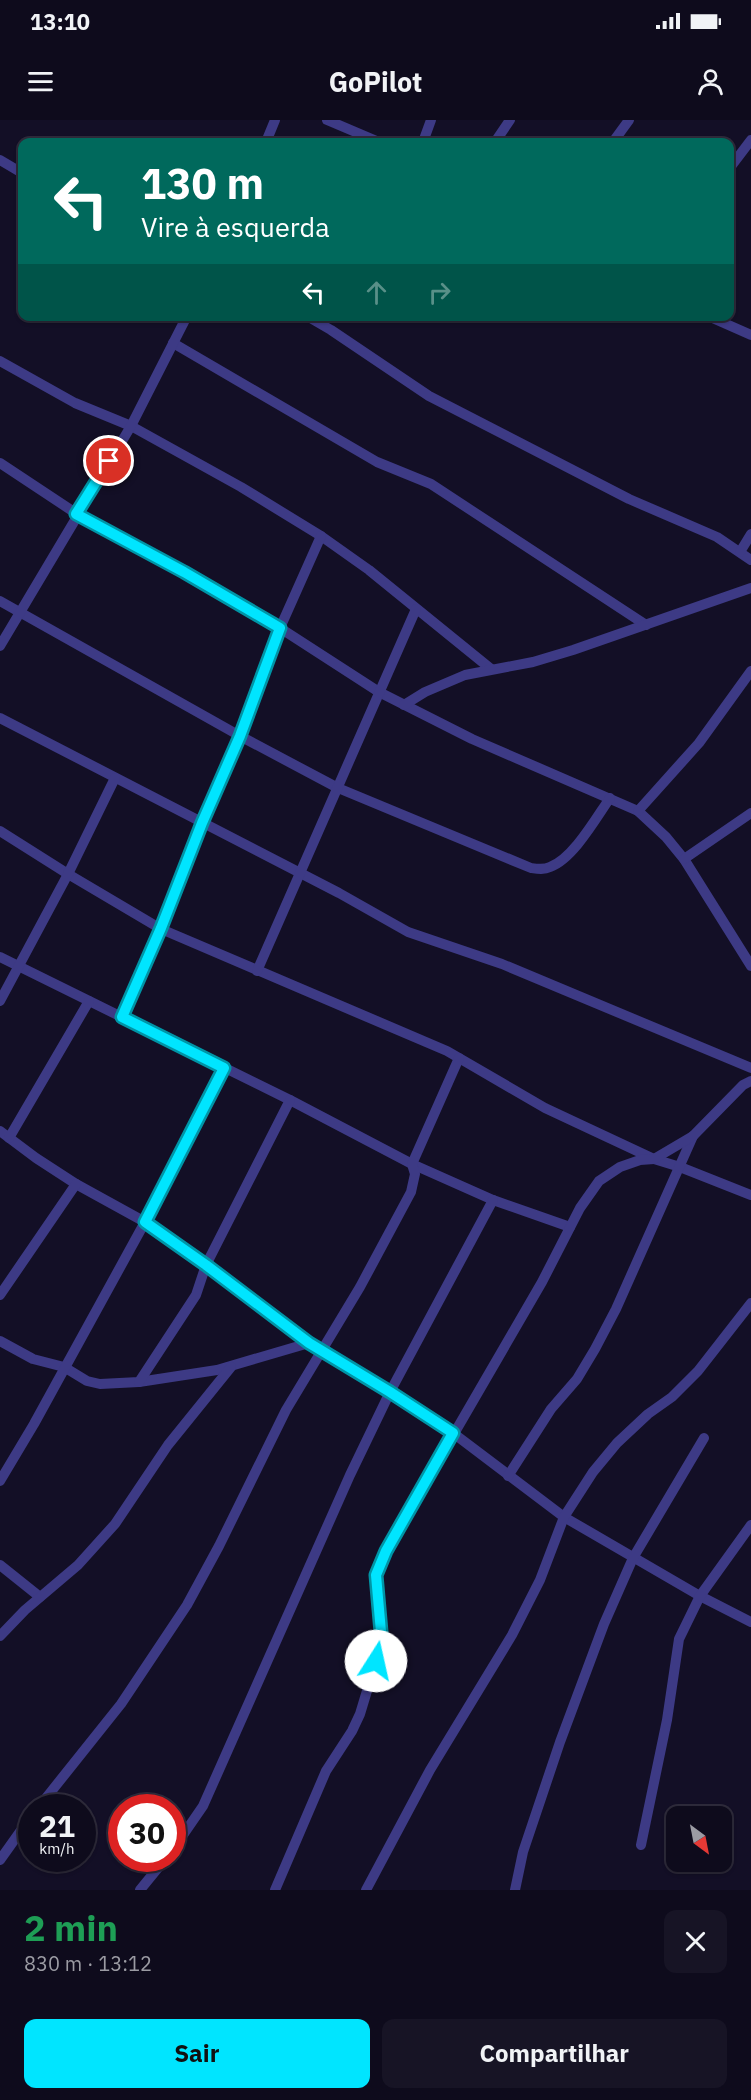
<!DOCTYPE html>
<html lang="pt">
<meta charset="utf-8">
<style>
:root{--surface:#0e0b1c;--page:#171425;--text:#f1f3f6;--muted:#9b9ba3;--line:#2e2b3b;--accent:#00e5ff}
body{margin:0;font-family:"IBM Plex Sans",sans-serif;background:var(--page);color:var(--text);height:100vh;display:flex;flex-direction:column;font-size:22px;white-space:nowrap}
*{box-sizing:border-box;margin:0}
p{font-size:20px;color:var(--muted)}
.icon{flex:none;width:33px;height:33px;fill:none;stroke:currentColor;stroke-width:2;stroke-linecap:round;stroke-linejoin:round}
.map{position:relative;height:1770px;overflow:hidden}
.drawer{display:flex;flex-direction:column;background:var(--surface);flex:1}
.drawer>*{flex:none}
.hud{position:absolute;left:18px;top:18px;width:716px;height:183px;border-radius:12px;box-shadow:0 2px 4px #0004,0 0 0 2px var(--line);background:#00695c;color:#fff;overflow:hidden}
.needle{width:39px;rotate:148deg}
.fabs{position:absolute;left:666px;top:1686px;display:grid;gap:12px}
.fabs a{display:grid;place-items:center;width:66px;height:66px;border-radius:12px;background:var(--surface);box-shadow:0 2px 4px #0004,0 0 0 2px var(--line);font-size:30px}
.speed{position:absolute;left:18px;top:1674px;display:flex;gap:12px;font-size:30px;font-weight:700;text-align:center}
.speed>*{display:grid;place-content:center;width:78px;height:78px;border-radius:50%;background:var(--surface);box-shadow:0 2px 4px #0004,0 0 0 2px var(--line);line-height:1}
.speed small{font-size:15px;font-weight:400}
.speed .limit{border:9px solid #d22;background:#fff;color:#111}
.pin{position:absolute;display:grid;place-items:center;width:51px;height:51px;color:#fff;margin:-26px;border:3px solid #fff;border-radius:50%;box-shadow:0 2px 6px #0007}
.me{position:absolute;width:66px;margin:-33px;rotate:10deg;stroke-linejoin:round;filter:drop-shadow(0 0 4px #0008)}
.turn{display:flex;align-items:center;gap:21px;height:126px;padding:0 24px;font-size:27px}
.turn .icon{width:78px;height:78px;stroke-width:2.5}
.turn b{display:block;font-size:42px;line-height:51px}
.lanes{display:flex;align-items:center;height:57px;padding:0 24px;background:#0003;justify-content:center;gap:30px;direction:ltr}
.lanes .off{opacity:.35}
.round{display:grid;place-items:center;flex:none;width:63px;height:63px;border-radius:12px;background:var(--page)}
.summary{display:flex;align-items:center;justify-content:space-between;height:102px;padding:0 24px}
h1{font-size:36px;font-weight:700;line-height:45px;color:#1e9e55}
.action{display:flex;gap:12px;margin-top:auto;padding:12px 24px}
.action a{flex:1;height:69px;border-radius:12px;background:var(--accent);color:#111;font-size:24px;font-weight:700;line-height:69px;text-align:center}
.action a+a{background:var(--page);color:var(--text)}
.status{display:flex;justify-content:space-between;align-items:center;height:42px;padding:0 30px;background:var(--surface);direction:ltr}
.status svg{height:16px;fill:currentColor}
header{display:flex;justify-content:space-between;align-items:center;height:78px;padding:0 24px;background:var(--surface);font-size:27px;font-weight:700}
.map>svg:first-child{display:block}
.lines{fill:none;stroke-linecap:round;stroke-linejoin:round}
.street{stroke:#3d3a85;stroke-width:10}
.route-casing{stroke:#0095a6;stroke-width:15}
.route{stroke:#00e5ff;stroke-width:10}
</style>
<div class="status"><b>13:10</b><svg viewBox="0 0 49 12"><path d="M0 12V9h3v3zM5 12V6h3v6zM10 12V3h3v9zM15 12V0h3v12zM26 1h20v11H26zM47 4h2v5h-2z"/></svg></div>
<header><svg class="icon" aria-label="menu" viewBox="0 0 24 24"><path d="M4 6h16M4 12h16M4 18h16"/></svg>GoPilot<svg class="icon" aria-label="person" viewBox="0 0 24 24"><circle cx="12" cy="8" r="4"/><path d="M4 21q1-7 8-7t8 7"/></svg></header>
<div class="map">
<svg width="751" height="1770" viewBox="0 0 751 1770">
<rect width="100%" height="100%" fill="#130f26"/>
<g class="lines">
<!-- street -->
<g class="street">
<polyline points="327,0 379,22"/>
<polyline points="266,22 275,0"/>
<polyline points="423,22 431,0"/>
<polyline points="495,22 510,0"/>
<polyline points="613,22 629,0"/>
<polyline points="0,40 22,53"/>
<polyline points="729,49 751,20"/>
<polyline points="307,196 331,210 429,276 629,379 717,417 751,440"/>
<polyline points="708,196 751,215"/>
<polyline points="173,223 377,342 431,364 646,505"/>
<polyline points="0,241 75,283 131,306 241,367 321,416 369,450 491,549"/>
<polyline points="0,343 77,394 184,452 280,508 379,572 472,619 638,691 666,717 684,739 751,846"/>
<polyline points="740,432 751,414"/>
<path d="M0 481 240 616 338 668 531 748C538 749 544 750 550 747 573 739 596 698 610 678"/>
<polyline points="0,526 131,306 187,196"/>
<polyline points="404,585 425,572 465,555 533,542 573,530 751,468"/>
<polyline points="0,598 339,773 408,812 502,844 751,948"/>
<polyline points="638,691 699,623 751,551"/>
<polyline points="0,711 68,754 161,809 447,931 545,988 654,1039 680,1047 751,1075"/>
<polyline points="684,739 751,693"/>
<polyline points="0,837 290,980 412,1044 493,1080 570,1107"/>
<polyline points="257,851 416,489"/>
<polyline points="0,881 68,754 115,658"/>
<polyline points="122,897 161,809 202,703 240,616 280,508 321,416"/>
<polyline points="0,1011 36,1038 76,1064 145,1102 206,1145 309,1223"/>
<polyline points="9,1018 89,881"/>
<polyline points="0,1175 76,1064"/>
<polyline points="0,1221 33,1239 64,1247 87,1261 100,1264 139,1262 217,1250 309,1223 390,1272 453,1313 564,1397 700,1476 751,1502"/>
<polyline points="139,1262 196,1175 206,1145 290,980"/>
<polyline points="508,1356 551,1289 577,1259 595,1229 616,1189 693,1016"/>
<polyline points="0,1361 34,1304 145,1102 224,948"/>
<polyline points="0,1445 40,1477"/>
<polyline points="0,1516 25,1490 78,1445 115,1404 168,1325 231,1247"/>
<polyline points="38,1688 121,1584 187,1485 219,1426 286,1290 360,1167 411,1072 415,1054 412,1044 459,938"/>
<polyline points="641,1725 667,1600 679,1519 700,1476 751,1405"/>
<polyline points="172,1731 203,1686 350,1355 390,1272 493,1080"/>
<polyline points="0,1740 32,1695"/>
<polyline points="140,1770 166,1738"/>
<polyline points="275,1770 326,1651 352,1611 360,1594 376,1541 381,1512 376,1455 386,1431 542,1162 580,1088 599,1061 620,1047 640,1040 654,1039 693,1016 743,965 751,961"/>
<polyline points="366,1770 430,1650 512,1515 540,1460 564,1397 593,1352 617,1323 648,1294 672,1277 698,1251 751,1183"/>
<polyline points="515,1770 523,1732 560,1622 604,1504 633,1438 704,1318"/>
</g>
</g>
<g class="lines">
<defs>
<polyline id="route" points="109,341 76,394 184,452 280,508 240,616 202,703 161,808 122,897 224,948 145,1102 206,1145 309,1223 390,1272 453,1313 386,1431 376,1455 381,1512 376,1541"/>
</defs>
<!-- route casing -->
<use href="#route" class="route-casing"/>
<!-- route -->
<use href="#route" class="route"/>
</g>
</svg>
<div class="fabs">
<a><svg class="needle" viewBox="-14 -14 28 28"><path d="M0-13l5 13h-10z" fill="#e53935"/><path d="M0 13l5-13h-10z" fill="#9b9ba3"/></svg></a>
</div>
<div class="speed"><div>21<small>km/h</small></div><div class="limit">30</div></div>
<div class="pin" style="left:109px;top:341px;background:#d93025"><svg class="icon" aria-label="arrive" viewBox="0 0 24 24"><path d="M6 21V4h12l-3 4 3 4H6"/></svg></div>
<svg class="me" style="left:376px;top:1541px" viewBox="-20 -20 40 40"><circle r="19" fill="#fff"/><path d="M0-13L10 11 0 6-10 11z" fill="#00e5ff"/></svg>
<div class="hud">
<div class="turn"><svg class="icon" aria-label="left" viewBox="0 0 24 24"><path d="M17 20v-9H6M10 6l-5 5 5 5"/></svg><div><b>130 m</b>Vire à esquerda</div></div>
<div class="lanes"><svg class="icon" aria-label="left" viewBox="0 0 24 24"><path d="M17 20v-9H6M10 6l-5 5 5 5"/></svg><svg class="icon off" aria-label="ahead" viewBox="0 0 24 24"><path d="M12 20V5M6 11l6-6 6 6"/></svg><svg class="icon off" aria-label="right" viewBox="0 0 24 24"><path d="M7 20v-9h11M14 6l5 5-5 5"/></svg></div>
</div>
</div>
<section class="drawer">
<div class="summary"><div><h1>2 min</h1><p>830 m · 13:12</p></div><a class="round"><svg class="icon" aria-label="close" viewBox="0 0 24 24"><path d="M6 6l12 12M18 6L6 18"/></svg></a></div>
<div class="action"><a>Sair</a><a>Compartilhar</a></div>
</section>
